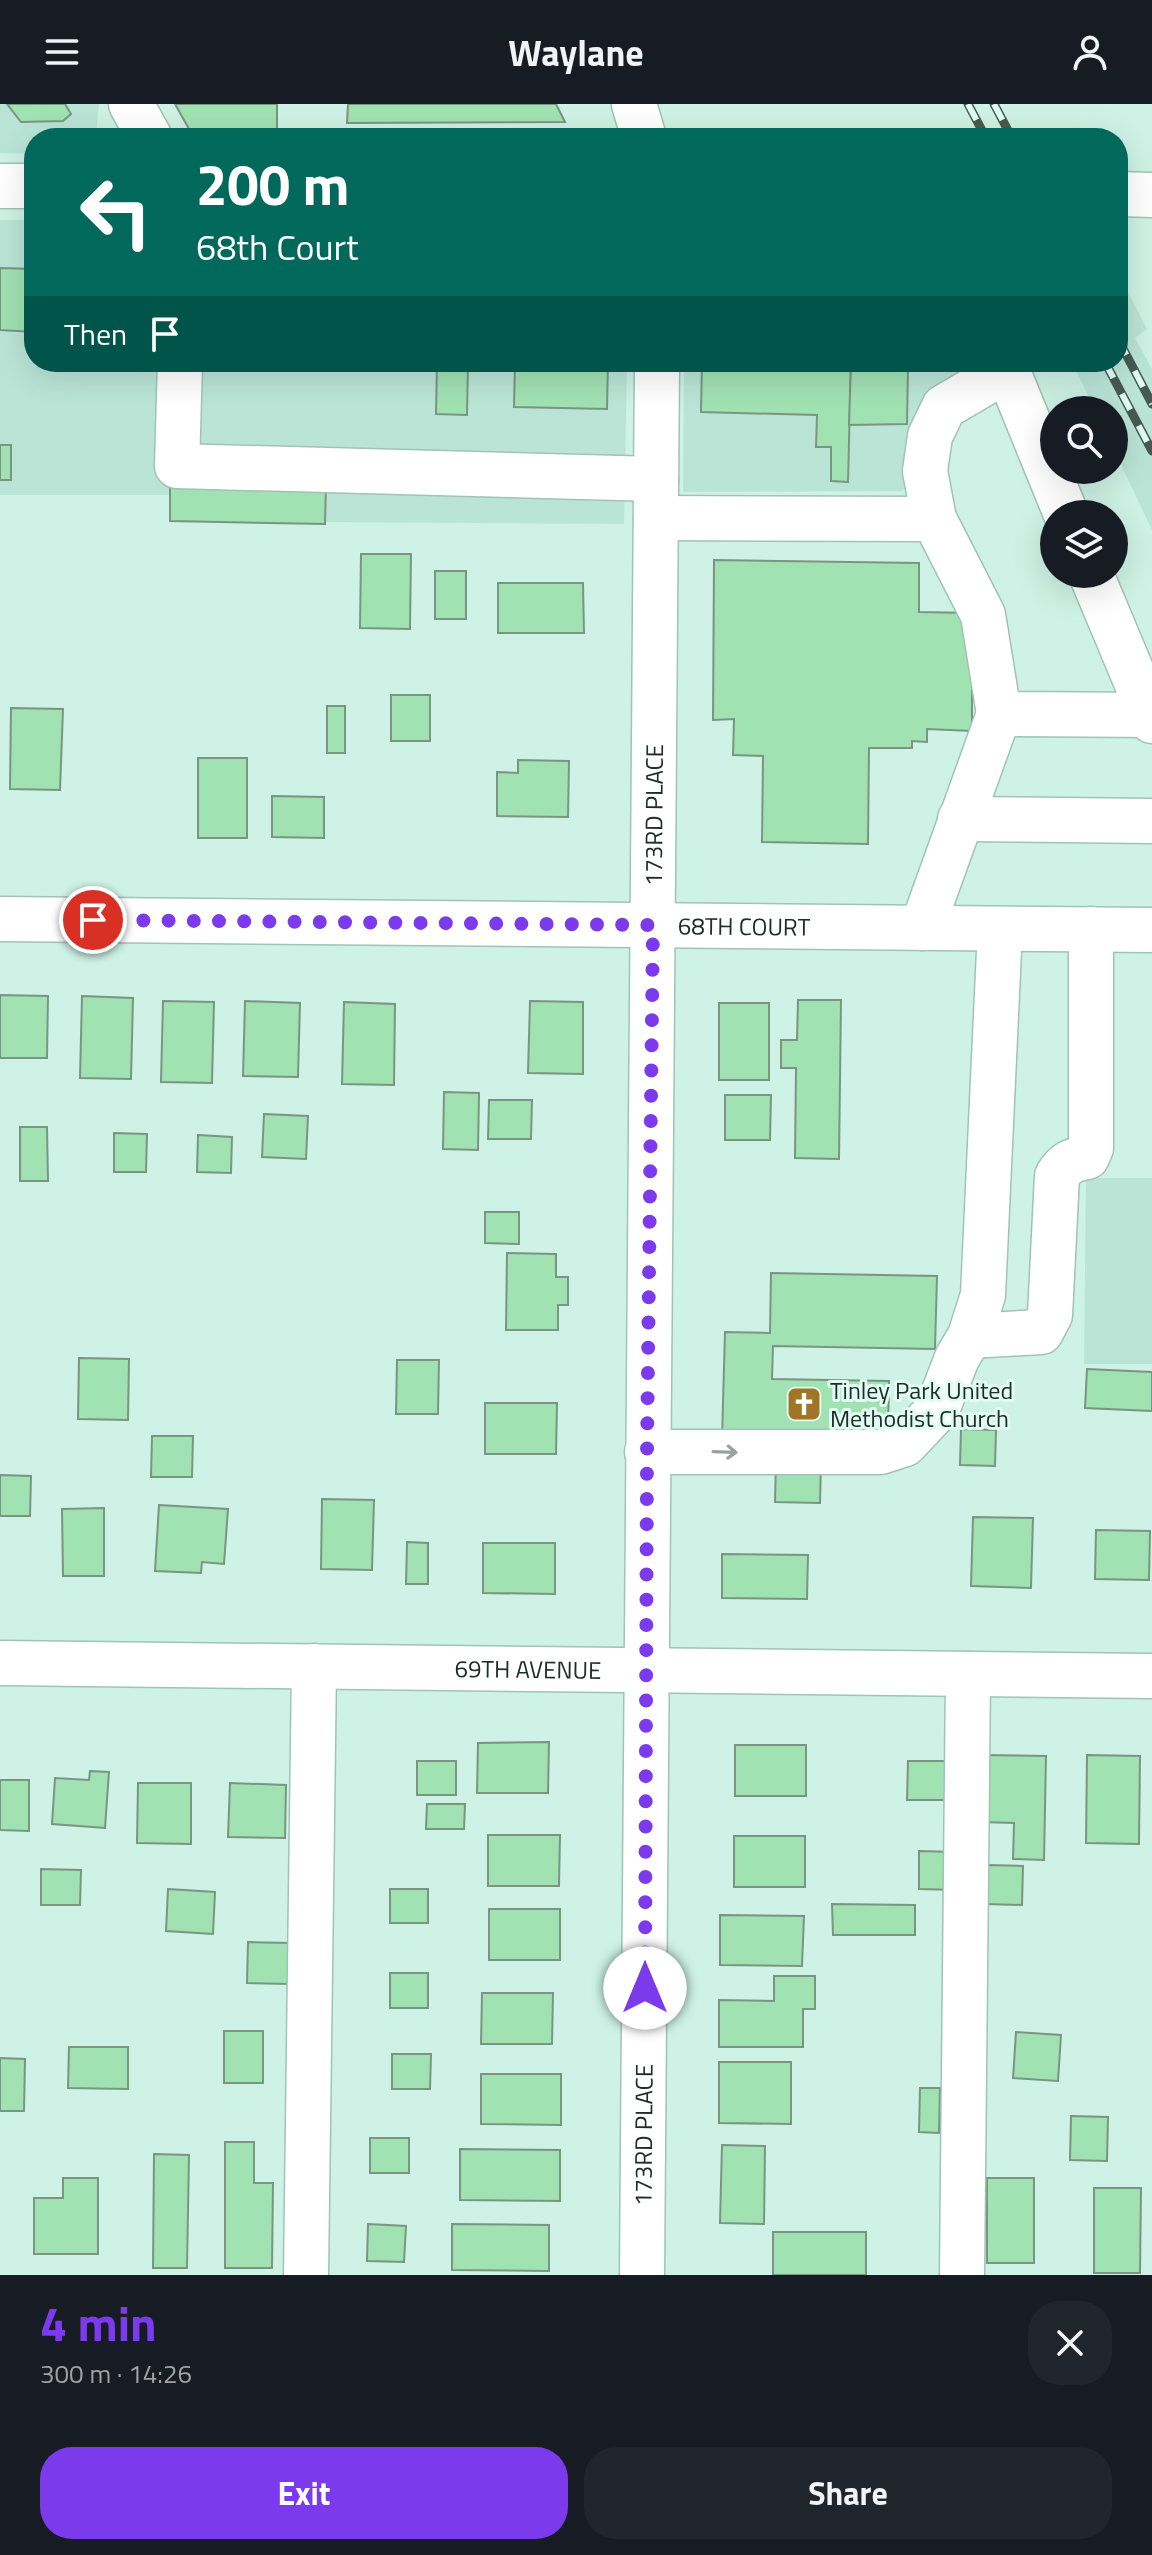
<!DOCTYPE html>
<meta charset="utf-8">
<style>
:root{--surface:#171b24;--page:#20242c;--text:#f1f3f6;--muted:#9ea1a6;--accent:#7c3aed}
body{margin:0;font-family:"Titillium Web",sans-serif;background:var(--page);color:var(--text);height:100vh;display:flex;flex-direction:column;font-size:30px;white-space:nowrap}
*{box-sizing:border-box;margin:0}
p{font-size:26px;color:var(--muted)}
.icon{flex:none;width:44px;height:44px;fill:none;stroke:currentColor;stroke-width:2;stroke-linecap:round;stroke-linejoin:round}
.map{position:relative;height:2171px;overflow:hidden}
.details{display:flex;flex-direction:column;background:var(--surface);flex:1}
.details>*{flex:none}
.guide{position:absolute;left:24px;top:24px;width:1104px;height:244px;border-radius:32px;box-shadow:0 8px 32px #0002;background:#00695c;color:#fff;overflow:hidden}
.tools{position:absolute;left:1040px;top:292px;display:grid;gap:16px}
.tools a{display:grid;place-items:center;width:88px;height:88px;border-radius:50%;background:var(--surface);box-shadow:0 8px 32px #0002;font-size:40px}
.pin{position:absolute;display:grid;place-items:center;width:68px;height:68px;color:#fff;margin:-34px;border:4px solid #fff;border-radius:50%;box-shadow:0 2px 8px #0007}
.me{position:absolute;width:88px;margin:-44px;rotate:0deg;stroke-linejoin:round;filter:drop-shadow(0 0 6px #0008)}
.turn{display:flex;align-items:center;gap:28px;height:168px;padding:0 40px;font-size:36px}
.turn .icon{width:104px;height:104px;stroke-width:2.5}
.turn b{display:block;font-size:56px;line-height:68px}
.then{display:flex;align-items:center;height:76px;padding:0 40px;background:#0003;gap:16px;font-size:30px}
.round{display:grid;place-items:center;flex:none;width:84px;height:84px;border-radius:32px;background:var(--page)}
.head{display:flex;align-items:center;justify-content:space-between;height:136px;padding:0 40px}
h1{font-size:48px;font-weight:700;line-height:60px;color:var(--accent)}
.button{display:flex;gap:16px;margin-top:auto;padding:16px 40px}
.button a{flex:1;height:92px;border-radius:32px;background:var(--accent);color:#fff;font-size:32px;font-weight:700;line-height:92px;text-align:center}
.button a+a{background:var(--page);color:var(--text)}
header{display:flex;justify-content:space-between;align-items:center;height:104px;padding:0 40px;background:var(--surface);font-size:36px;font-weight:700}
.map>svg:first-child{display:block}
.built{fill:#bae5d6}
.building{fill:#a1e2b3;stroke:#7b9582;stroke-width:2}
.lines{fill:none;stroke-linecap:round;stroke-linejoin:round}
.minor-casing{stroke:#a0c3b6;stroke-width:47}
.minor{stroke:#fff;stroke-width:44}
.rail-casing{stroke:#475953;stroke-width:9}
.rail{stroke:#e1fdf3;stroke-width:6;stroke-dasharray:18;stroke-linecap:butt}
.oneway{stroke:#9ba19f}
.route{stroke:#7c3aed;stroke-width:14;stroke-dasharray:0 25.2}
.labels{text-anchor:middle;dominant-baseline:central;stroke-width:6;stroke-linejoin:round;paint-order:stroke}
.street-label{font-size:24px;fill:#202e29;stroke:#e1fdf3}
.poi-label{font-size:24px;fill:#202e29;stroke:#e1fdf3;text-anchor:start}
</style>
<header><svg class="icon" aria-label="menu" viewBox="0 0 24 24"><path d="M4 6h16M4 12h16M4 18h16"/></svg>Waylane<svg class="icon" aria-label="person" viewBox="0 0 24 24"><circle cx="12" cy="8" r="4"/><path d="M4 21q1-7 8-7t8 7"/></svg></header>
<div class="map">
<svg width="1152" height="2171" viewBox="0 0 1152 2171">
<rect width="100%" height="100%" fill="#cef2e5"/>
<!-- built -->
<g class="built">
<polygon points="0,0 99,0 96,31 94,34 34,34 34,50 0,49"/>
<polygon points="0,116 34,116 34,258 627,258 624,420 171,417 170,391 0,391"/>
<polygon points="1118,160 1128,188 1147,225 1135,234 1152,265 1152,426 1114,346 1114,306 1095,306 1072,258 1118,258"/>
<polygon points="684,258 981,258 917,376 902,387 683,388"/>
<polygon points="1086,1074 1152,1074 1152,1260 1084,1260"/>
</g>
<!-- building -->
<g class="building">
<polygon points="7,0 65,0 71,10 63,17 21,18"/>
<polygon points="175,0 277,0 277,27 189,25"/>
<polygon points="348,0 556,0 565,18 347,19"/>
<polygon points="0,164 34,165 34,228 0,226"/>
<polygon points="78,258 124,258 123,265 78,263"/>
<polygon points="437,258 468,258 467,311 436,310"/>
<polygon points="515,258 608,258 607,305 514,303"/>
<polygon points="702,258 851,258 848,378 831,377 831,343 816,343 817,311 701,308"/>
<polygon points="851,258 935,258 935,262 908,262 907,320 849,321"/>
<rect x="0" y="341" width="11" height="35"/>
<polygon points="170,377 326,380 325,420 170,417"/>
<polygon points="361,450 411,450 410,525 360,524"/>
<polygon points="714,456 919,459 919,508 972,509 972,627 927,625 927,638 912,637 912,644 869,644 868,740 762,738 763,652 733,651 734,615 713,616"/>
<rect x="435" y="467" width="31" height="48"/>
<polygon points="498,479 583,479 584,529 498,529"/>
<rect x="391" y="591" width="39" height="46"/>
<rect x="327" y="602" width="18" height="47"/>
<polygon points="11,604 63,605 60,686 10,685"/>
<rect x="198" y="654" width="49" height="80"/>
<polygon points="518,656 569,657 568,713 497,712 497,668 518,669"/>
<polygon points="272,692 324,693 324,734 272,733"/>
<polygon points="0,891 48,892 47,954 0,954"/>
<polygon points="82,892 133,894 131,975 80,974"/>
<polygon points="798,896 841,896 839,1055 795,1054 796,964 781,964 781,936 797,936"/>
<polygon points="163,897 214,898 212,979 161,978"/>
<polygon points="245,897 300,899 298,973 243,972"/>
<polygon points="530,897 583,898 583,970 528,969"/>
<polygon points="344,898 395,900 394,981 342,980"/>
<rect x="719" y="899" width="50" height="77"/>
<polygon points="444,988 479,989 478,1046 443,1045"/>
<polygon points="725,991 771,991 770,1036 725,1036"/>
<polygon points="489,996 532,996 531,1035 488,1035"/>
<polygon points="264,1010 308,1012 306,1055 262,1053"/>
<polygon points="20,1023 47,1023 48,1077 20,1077"/>
<polygon points="114,1029 147,1030 146,1068 114,1068"/>
<polygon points="198,1031 232,1033 231,1069 197,1068"/>
<polygon points="485,1108 519,1108 519,1140 485,1139"/>
<polygon points="507,1149 556,1150 556,1173 568,1173 568,1201 558,1201 558,1226 506,1226"/>
<polygon points="771,1169 937,1172 935,1245 773,1242 772,1275 889,1277 888,1326 850,1326 850,1337 722,1334 725,1228 770,1229"/>
<polygon points="79,1254 129,1255 128,1316 78,1315"/>
<polygon points="397,1256 439,1256 438,1310 396,1310"/>
<polygon points="1087,1265 1152,1268 1152,1307 1085,1304"/>
<polygon points="485,1299 557,1299 556,1350 485,1350"/>
<polygon points="961,1325 996,1326 995,1362 960,1361"/>
<polygon points="152,1332 193,1332 192,1373 151,1373"/>
<polygon points="776,1358 821,1359 820,1399 775,1398"/>
<polygon points="0,1371 31,1372 30,1412 0,1412"/>
<polygon points="322,1395 374,1396 372,1466 321,1465"/>
<polygon points="159,1401 228,1405 224,1460 202,1458 201,1469 155,1467"/>
<polygon points="104,1404 104,1472 63,1472 62,1405"/>
<polygon points="973,1413 1033,1414 1031,1484 971,1482"/>
<polygon points="1096,1426 1150,1427 1149,1476 1095,1475"/>
<polygon points="407,1438 428,1439 428,1480 406,1480"/>
<polygon points="483,1439 555,1439 555,1490 483,1489"/>
<polygon points="722,1450 808,1451 807,1495 722,1494"/>
<polygon points="549,1638 548,1689 477,1689 478,1639"/>
<rect x="735" y="1641" width="71" height="51"/>
<polygon points="982,1651 1046,1652 1044,1756 1013,1755 1014,1719 981,1718"/>
<polygon points="1087,1651 1140,1652 1139,1740 1086,1739"/>
<rect x="417" y="1657" width="39" height="34"/>
<polygon points="908,1657 950,1657 950,1696 907,1696"/>
<polygon points="90,1667 109,1668 105,1724 52,1720 55,1674 89,1676"/>
<polygon points="0,1676 29,1676 29,1727 0,1726"/>
<polygon points="138,1679 191,1679 191,1740 137,1739"/>
<polygon points="230,1679 286,1681 285,1734 228,1733"/>
<polygon points="427,1700 465,1700 464,1725 426,1725"/>
<polygon points="488,1731 560,1731 559,1782 488,1782"/>
<rect x="734" y="1732" width="71" height="51"/>
<polygon points="919,1747 955,1748 955,1786 919,1785"/>
<polygon points="988,1761 1023,1762 1022,1801 987,1800"/>
<polygon points="41,1765 81,1766 80,1801 41,1801"/>
<polygon points="168,1785 215,1788 213,1830 166,1827"/>
<rect x="390" y="1785" width="38" height="34"/>
<polygon points="832,1800 915,1801 915,1831 833,1831"/>
<rect x="489" y="1805" width="71" height="51"/>
<polygon points="720,1811 804,1812 802,1862 720,1861"/>
<polygon points="248,1838 290,1839 290,1880 247,1879"/>
<rect x="390" y="1869" width="38" height="35"/>
<polygon points="774,1872 815,1872 815,1905 803,1905 803,1943 719,1943 719,1896 774,1897"/>
<polygon points="482,1889 553,1889 552,1940 481,1940"/>
<rect x="224" y="1927" width="39" height="52"/>
<polygon points="1016,1928 1061,1931 1058,1977 1013,1974"/>
<polygon points="69,1943 128,1943 128,1985 68,1984"/>
<polygon points="392,1950 431,1950 430,1985 392,1985"/>
<polygon points="0,1954 25,1955 24,2007 0,2007"/>
<polygon points="719,1958 791,1958 791,2020 719,2019"/>
<polygon points="481,1970 561,1970 561,2021 481,2020"/>
<polygon points="920,1984 940,1984 939,2029 919,2028"/>
<polygon points="1071,2012 1108,2013 1107,2057 1070,2056"/>
<rect x="370" y="2034" width="39" height="35"/>
<polygon points="225,2038 254,2038 254,2079 273,2079 272,2164 225,2164"/>
<polygon points="722,2041 765,2042 764,2120 720,2119"/>
<polygon points="460,2045 560,2046 560,2097 460,2096"/>
<polygon points="154,2050 189,2051 187,2164 153,2164"/>
<polygon points="63,2074 98,2074 98,2150 34,2150 34,2094 63,2094"/>
<rect x="987" y="2074" width="47" height="85"/>
<polygon points="1094,2084 1141,2084 1140,2169 1094,2169"/>
<polygon points="368,2120 406,2122 404,2158 367,2157"/>
<polygon points="452,2120 549,2121 549,2167 452,2166"/>
<rect x="773" y="2128" width="93" height="43"/>
</g>
<g class="lines">
<defs>
<g id="minor">
<polyline points="131,0 150,34"/>
<polyline points="634,0 644,34"/>
<polyline points="0,82 34,82"/>
<polyline points="1118,90 1152,91"/>
<polyline points="180,258 177,362 656,375"/>
<polyline points="1004,258 1066,410"/>
<polyline points="656,414 934,415 983,511 999,610 1150,611 1152,617"/>
<polyline points="934,415 925,367 930,332 944,303 1007,266"/>
<polyline points="1091,470 1150,611"/>
<polyline points="960,715 1152,717"/>
<path id="s1" d="M0 815 1152 826"/>
<polyline points="922,824 999,610"/>
<path d="M970 1232 1041 1228 1050 1211 1057 1072C1065 1059 1072 1056 1087 1053L1091 1044V825"/>
<polyline points="647,1348 880,1348 905,1340 937,1306 957,1254 970,1232 983,1191 1000,825"/>
<path id="s2" d="M0 1559 1152 1572"/>
<polyline points="306,2171 314,1562"/>
<path id="s3" d="M642 2171 657 258"/>
<polyline points="962,2171 968,1570"/>
</g>
</defs>
<!-- minor casing -->
<use href="#minor" class="minor-casing"/>
<!-- minor -->
<use href="#minor" class="minor"/>
<defs>
<g id="rail">
<polyline points="968,0 986,34"/>
<polyline points="994,0 1012,34"/>
<polyline points="1118,235 1152,300"/>
<polyline points="1105,258 1152,347"/>
</g>
</defs>
<!-- rail casing -->
<use href="#rail" class="rail-casing"/>
<!-- rail -->
<use href="#rail" class="rail"/>
</g>
<!-- one-way arrows -->
<defs><path id="oneway-shaft" d="M-6 0H5M1.5-3L5.5 0L1.5 3" fill="none" stroke-width="1.6" stroke-linecap="round" stroke-linejoin="round" transform="scale(2)"/></defs>
<use class="oneway" href="#oneway-shaft" transform="translate(725 1348) rotate(2)"/>
<g class="lines">
<!-- route -->
<polyline class="route" points="93,816 653,821 647,1348 645,1884"/>
</g>
<!-- icons -->
<defs>
<symbol id="church-square" viewBox="-11 -11 22 22"><rect x="-9" y="-9" width="18" height="18" rx="4" fill="#a07525" stroke="#e1fdf3"/><path d="M-1.2-6h2.4v3.5h3.3v2.4h-3.3V6h-2.4V-.1h-3.3v-2.4h3.3Z" fill="#fff"/></symbol>
</defs>
<g fill-rule="evenodd">
<use href="#church-square" x="784" y="1280" width="40" height="40"/>
</g>
<g class="labels">
<!-- street labels -->
<g class="street-label">
<text stroke="none"><textPath href="#s3" startOffset="1460">173RD PLACE</textPath></text>
<text stroke="none"><textPath href="#s1" startOffset="744">68TH COURT</textPath></text>
<text stroke="none"><textPath href="#s2" startOffset="528">69TH AVENUE</textPath></text>
<text stroke="none"><textPath href="#s3" startOffset="140">173RD PLACE</textPath></text>
</g>
<!-- poi labels -->
<g class="poi-label">
<text x="830" y="1286">Tinley Park United<tspan x="830" dy="28">Methodist Church</tspan></text>
</g>
</g>
</svg>
<div class="tools">
<a><svg class="icon" aria-label="search" viewBox="0 0 24 24"><circle cx="10" cy="10" r="6"/><path d="M15 15l6 6"/></svg></a>
<a><svg class="icon" aria-label="layers" viewBox="0 0 24 24"><path d="M12 4l9 5-9 5-9-5zM3 14l9 5 9-5"/></svg></a>
</div>
<div class="pin" style="left:93px;top:816px;background:#d93025"><svg class="icon" aria-label="arrive" viewBox="0 0 24 24"><path d="M6 21V4h12l-3 4 3 4H6"/></svg></div>
<svg class="me" style="left:645px;top:1884px" viewBox="-20 -20 40 40"><circle r="19" fill="#fff"/><path d="M0-13L10 11 0 6-10 11z" fill="#7c3aed"/></svg>
<div class="guide">
<div class="turn"><svg class="icon" aria-label="left" viewBox="0 0 24 24"><path d="M17 20v-9H6M10 6l-5 5 5 5"/></svg><div><b>200 m</b>68th Court</div></div>
<div class="then">Then<svg class="icon" aria-label="arrive" viewBox="0 0 24 24"><path d="M6 21V4h12l-3 4 3 4H6"/></svg></div>
</div>
</div>
<section class="details">
<div class="head"><div><h1>4 min</h1><p>300 m · 14:26</p></div><a class="round"><svg class="icon" aria-label="close" viewBox="0 0 24 24"><path d="M6 6l12 12M18 6L6 18"/></svg></a></div>
<div class="button"><a>Exit</a><a>Share</a></div>
</section>
